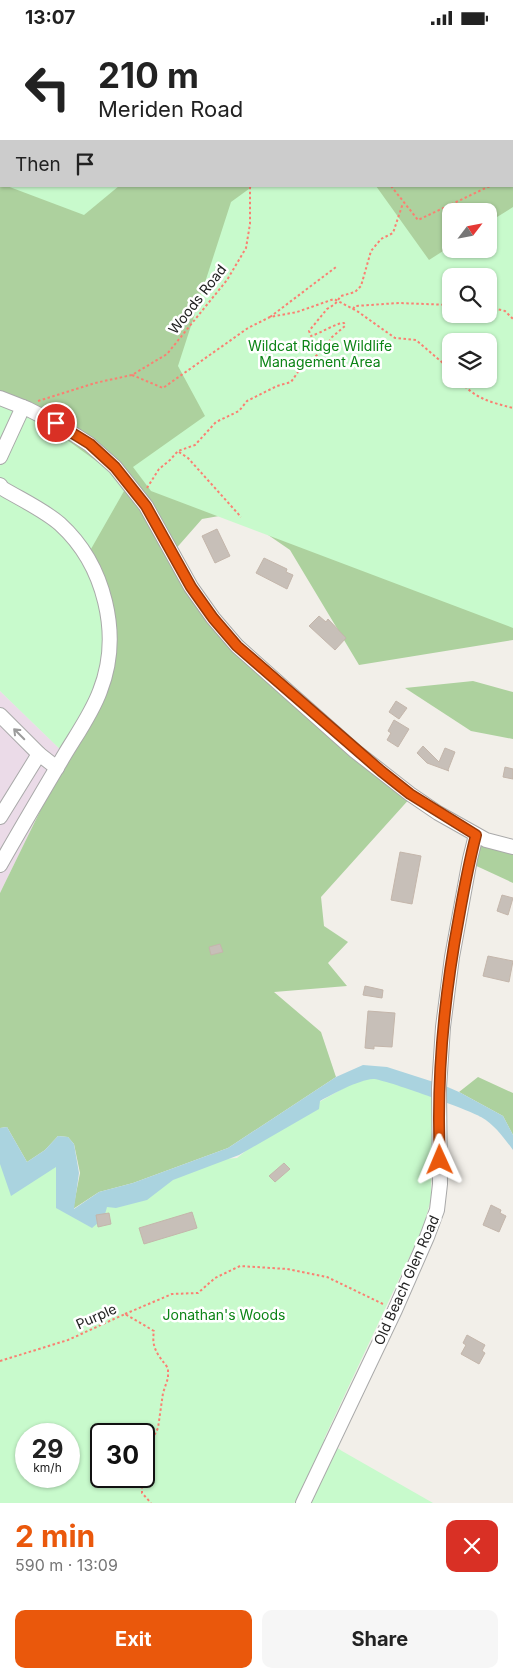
<!DOCTYPE html>
<meta charset="utf-8">
<style>
:root{--surface:#fff;--page:#f6f6f6;--text:#222;--muted:#767676;--accent:#ea580c}
body{margin:0;font-family:Inter,sans-serif;background:var(--page);color:var(--text);height:100vh;display:flex;flex-direction:column;font-size:19px;white-space:nowrap}
*{box-sizing:border-box;margin:0}
p{font-size:16px;color:var(--muted)}
.icon{flex:none;width:28px;height:28px;fill:none;stroke:currentColor;stroke-width:2;stroke-linecap:round;stroke-linejoin:round}
.map{position:relative;height:1468px;overflow:hidden}
.side{display:flex;flex-direction:column;background:var(--surface);flex:1}
.side>*{flex:none}
.banner{position:absolute;left:0px;top:0px;width:514px;height:152px;box-shadow:0 1px 4px #0004;background:#fff;color:var(--text);overflow:hidden}
.needle{width:32px;rotate:58deg}
.fabs{position:absolute;left:442px;top:168px;display:grid;gap:10px}
.fabs a{display:grid;place-items:center;width:55px;height:55px;border-radius:10px;background:var(--surface);box-shadow:0 1px 4px #0004;font-size:25px}
.speed{position:absolute;left:15px;top:1388px;display:flex;gap:10px;font-size:25px;font-weight:700;text-align:center}
.speed>*{display:grid;place-content:center;width:65px;height:65px;border-radius:50%;background:var(--surface);box-shadow:0 1px 4px #0004;line-height:1}
.speed small{font-size:12px;font-weight:400}
.speed .limit{border:2px solid #111;border-radius:8px;background:#fff;color:#111}
.pin{position:absolute;display:grid;place-items:center;width:42px;height:42px;color:#fff;margin:-21px;border:2px solid #fff;border-radius:50%;box-shadow:0 1px 5px #0007}
.me{position:absolute;width:55px;margin:-28px;rotate:359deg;stroke-linejoin:round;filter:drop-shadow(0 0 4px #0008)}
.turn{display:flex;align-items:center;gap:18px;height:105px;padding:0 15px;font-size:22px}
.turn .icon{width:65px;height:65px;stroke-width:2.5}
.turn b{display:block;font-size:35px;line-height:42px}
.then{display:flex;align-items:center;height:48px;padding:0 15px;background:#0003;gap:10px;font-size:19px}
.round{display:grid;place-items:center;flex:none;width:52px;height:52px;border-radius:10px;background:var(--page)}
.head{display:flex;align-items:center;justify-content:space-between;height:85px;padding:0 15px}
h1{font-size:30px;font-weight:700;line-height:38px;color:var(--accent)}
.button{display:flex;gap:10px;margin-top:auto;padding:10px 15px}
.button a{flex:1;height:58px;border-radius:10px;background:var(--accent);color:#fff;font-size:20px;font-weight:700;line-height:58px;text-align:center}
.button a+a{background:var(--page);color:var(--text)}
.status{display:flex;justify-content:space-between;align-items:center;height:35px;padding:0 25px;background:var(--surface);direction:ltr}
.status svg{height:14px;fill:currentColor}
.map>svg:first-child{display:block}
.industrial{fill:#ebdbe8}
.forest{fill:#add19e;fill-rule:evenodd}
.park{fill:#c8facc;fill-rule:evenodd}
.water{fill:#aad3df}
.lines{fill:none;stroke-linecap:round;stroke-linejoin:round}
.stream{stroke:#aad3df;stroke-width:3}
.building{fill:#c7bfb8;stroke:#c4b6ab}
.minor-casing{stroke:#a9a9a9;stroke-width:16}
.path{stroke:#fa8072;stroke-width:2;stroke-dasharray:2.5 2.5;stroke-linecap:butt}
.minor{stroke:#fff;stroke-width:14}
.oneway{stroke:#9c9c9c}
.route-casing{stroke:#983908;stroke-width:12}
.route{stroke:#ea580c;stroke-width:9}
.labels{text-anchor:middle;dominant-baseline:central;stroke-width:5;stroke-linejoin:round;paint-order:stroke}
.street-label{font-size:14px;fill:#222;stroke:#fff}
.park-label{font-size:14px;fill:#0c8416;stroke:#fff}
</style>
<div class="status"><b>13:07</b><svg viewBox="0 0 49 12"><path d="M0 12V9h3v3zM5 12V6h3v6zM10 12V3h3v9zM15 12V0h3v12zM26 1h20v11H26zM47 4h2v5h-2z"/></svg></div>
<div class="map">
<svg width="513" height="1468" viewBox="0 0 513 1468">
<rect width="100%" height="100%" fill="#f2efe9"/>
<!-- industrial -->
<polygon class="industrial" points="0,656 67,721 0,858"/>
<!-- forest -->
<g class="forest">
<path d="M0 0H513V605L359 630 290 515 236 478 202 484 173 517 208 572 343 702 412 761 321 862 324 891 348 907 328 928 347 951 274 957 321 997 336 1042 228 1113 133 1148 99 1157 73 1174 80 1138 74 1109 68 1102 58 1101 45 1115 27 1127 7 1092 0 1093V858L67 721 0 363ZM1 1H512V151H1ZM451 176H489V214H451ZM451 241H489V279H451ZM451 306H489V344H451Z"/>
<polygon points="473,646 513,657 513,704 471,696 405,653"/>
<polygon points="479,802 513,810 513,848 470,828"/>
<polygon points="478,1042 513,1058 513,1100 503,1081 459,1057"/>
</g>
<!-- park -->
<g class="park">
<polygon points="0,0 396,0 391,1 1,1 1,149 0,148"/>
<polygon points="7,151 119,151 84,180"/>
<path d="M253 151H376L429 225 451 211V214H489V187L513 172V593L151 456 133 432 205 381 178 331 231 167ZM451 241H489V279H451ZM451 306H489V344H451Z"/>
<polygon points="0,363 20,371 128,449 87,521 111,619 67,721 0,656"/>
<path d="M391 1041 432 1052 431 1164 423 1193 324 1404 342 1416 433 1468H297L295 1467 294 1468H0V1108L8 1139 53 1119 69 1167 77 1179 211 1125 237 1123 275 1092 358 1045ZM26 1399H69V1441H26ZM101 1399H144V1441H101Z"/>
</g>
<!-- water -->
<path class="water" d="M363 1030 387 1032 443 1050 459 1057 503 1081 513 1100V1115C504 1103 495 1090 481 1082 472 1076 381 1043 373 1044 358 1045 333 1059 320 1066L319 1074 239 1120 173 1145 147 1165 116 1173 107 1172 104 1183 92 1193 56 1173V1132L11 1161 0 1129V1093L7 1092 27 1127 45 1115 58 1101 68 1102 74 1109 79 1138 74 1174 99 1157 133 1148 228 1113 336 1042Z"/>
<g class="lines">
<!-- stream -->
<g class="stream">
<polyline points="76,1 76,0"/>
<polyline points="0,108 1,107"/>
</g>
</g>
<!-- building -->
<g class="building">
<polygon points="217,494 230,521 215,528 202,501"/>
<polygon points="264,523 287,534 286,537 293,540 287,554 256,538"/>
<polygon points="319,581 326,587 328,584 346,603 335,615 309,591"/>
<polygon points="396,666 407,673 399,684 389,677"/>
<polygon points="394,685 409,694 398,712 387,705 391,698 388,696"/>
<polygon points="423,711 439,727 445,713 455,717 448,735 449,736 427,728 417,718"/>
<polygon points="505,732 513,734 513,744 503,742"/>
<polygon points="400,817 421,821 412,869 391,865"/>
<polygon points="502,860 513,863 508,880 497,876"/>
<polygon points="220,909 223,917 211,920 209,912"/>
<polygon points="488,921 513,926 509,947 483,941"/>
<polygon points="365,951 383,955 382,963 363,960"/>
<polygon points="368,976 395,978 392,1012 374,1011 374,1014 365,1013"/>
<polygon points="284,1128 290,1134 275,1147 269,1141"/>
<polygon points="491,1170 501,1175 500,1178 506,1181 499,1197 483,1190"/>
<polygon points="192,1177 197,1193 144,1209 139,1193"/>
<polygon points="109,1178 111,1189 98,1192 96,1180"/>
<polygon points="467,1300 485,1310 482,1316 485,1318 479,1329 461,1319 466,1310 463,1308"/>
</g>
<g class="lines">
<defs>
<g id="minor">
<polyline points="0,363 28,374 61,391 89,409 115,432 146,471 191,552 213,583 237,611 355,716 410,759 438,778 486,805 513,812"/>
<polyline points="0,422 23,372"/>
<path d="M0 450 2 453C22 465 44 475 60 489 105 530 122 600 100 656 92 678 77 699 65 719 43 756 21 793 0 830"/>
<polyline points="0,680 39,719"/>
<polyline points="0,782 39,719 57,733"/>
<polyline points="303,1468 395,1275 427,1202 437,1175 440,1149 439,1053 443,992 452,922 470,824 476,800"/>
</g>
</defs>
<!-- minor casing -->
<use href="#minor" class="minor-casing"/>
<!-- path -->
<g class="path">
<polyline points="415,0 417,1"/>
<polyline points="306,1 306,0"/>
<polyline points="327,1 329,0"/>
<polyline points="512,140 513,140"/>
<polyline points="391,151 418,185 490,151"/>
<polyline points="489,272 505,276 513,284"/>
<polyline points="353,274 355,271 399,268 451,270"/>
<polyline points="270,282 336,232"/>
<polyline points="132,340 163,353 248,293 270,282 297,277 334,264 357,276 395,303 416,305 444,329 451,336"/>
<path d="M458 344C474 363 489 367 513 373"/>
<polyline points="38,366 95,348 132,340 167,319 227,245 246,213 250,189 250,151"/>
<polyline points="179,417 188,423 241,482"/>
<path d="M147 453 159 434 170 425 178 416 195 410 216 387 239 376 247 366 277 351 291 347 298 337 327 311 331 303 345 291 344 288C336 288 321 298 311 301L309 296 327 274 335 269 341 261 355 257 361 251 371 216 381 204 393 198 403 168"/>
<polyline points="125,1279 172,1259 198,1258 215,1243 240,1231 287,1234 327,1242 383,1269"/>
<path d="M0 1326 68 1305 125 1279 154 1296C151 1313 158 1320 168 1333V1343L163 1358 158 1393 144 1421"/>
<polyline points="142,1441 142,1458 151,1468"/>
</g>
<!-- minor -->
<use href="#minor" class="minor"/>
</g>
<!-- one-way arrows -->
<defs><path id="oneway-shaft" d="M-6 0H5M1.5-3L5.5 0L1.5 3" fill="none" stroke-width="1.6" stroke-linecap="round" stroke-linejoin="round" transform="scale(1.25)"/></defs>
<use class="oneway" href="#oneway-shaft" transform="translate(19 699) rotate(-135)"/>
<g class="lines">
<defs>
<path id="route" d="M56 388 90 409 115 432 146 471 191 552 213 583 237 611 381 736 410 759 476 800C469 827 464 854 459 882 444 962 436 1043 440 1125"/>
</defs>
<!-- route casing -->
<use href="#route" class="route-casing"/>
<!-- route -->
<use href="#route" class="route"/>
</g>
<g class="labels">
<!-- street labels -->
<g class="street-label">
<text transform="translate(197 264) rotate(-52)">Woods Road</text>
<text transform="translate(406 1245) rotate(-66)">Old Beach Glen Road</text>
<text transform="translate(96 1281) rotate(-24)">Purple</text>
</g>
<!-- park labels -->
<g class="park-label">
<text x="320" y="310">Wildcat Ridge Wildlife<tspan x="320" dy="16">Management Area</tspan></text>
<text x="224" y="1279">Jonathan's Woods</text>
</g>
</g>
</svg>
<div class="fabs">
<a><svg class="needle" viewBox="-14 -14 28 28"><path d="M0-13l5 13h-10z" fill="#e53935"/><path d="M0 13l5-13h-10z" fill="#767676"/></svg></a>
<a><svg class="icon" aria-label="search" viewBox="0 0 24 24"><circle cx="10" cy="10" r="6"/><path d="M15 15l6 6"/></svg></a>
<a><svg class="icon" aria-label="layers" viewBox="0 0 24 24"><path d="M12 4l9 5-9 5-9-5zM3 14l9 5 9-5"/></svg></a>
</div>
<div class="speed"><div>29<small>km/h</small></div><div class="limit">30</div></div>
<div class="pin" style="left:56px;top:388px;background:#d93025"><svg class="icon" aria-label="arrive" viewBox="0 0 24 24"><path d="M6 21V4h12l-3 4 3 4H6"/></svg></div>
<svg class="me" style="left:440px;top:1125px" viewBox="-20 -20 40 40"><path d="M0-17L14 15 0 8-14 15z" fill="#ea580c" stroke="#fff" stroke-width="4"/></svg>
<div class="banner">
<div class="turn"><svg class="icon" aria-label="left" viewBox="0 0 24 24"><path d="M17 20v-9H6M10 6l-5 5 5 5"/></svg><div><b>210 m</b>Meriden Road</div></div>
<div class="then">Then<svg class="icon" aria-label="arrive" viewBox="0 0 24 24"><path d="M6 21V4h12l-3 4 3 4H6"/></svg></div>
</div>
</div>
<section class="side">
<div class="head"><div><h1>2 min</h1><p>590 m · 13:09</p></div><a class="round" style="background:#d93025;color:#fff"><svg class="icon" aria-label="close" viewBox="0 0 24 24"><path d="M6 6l12 12M18 6L6 18"/></svg></a></div>
<div class="button"><a>Exit</a><a>Share</a></div>
</section>
